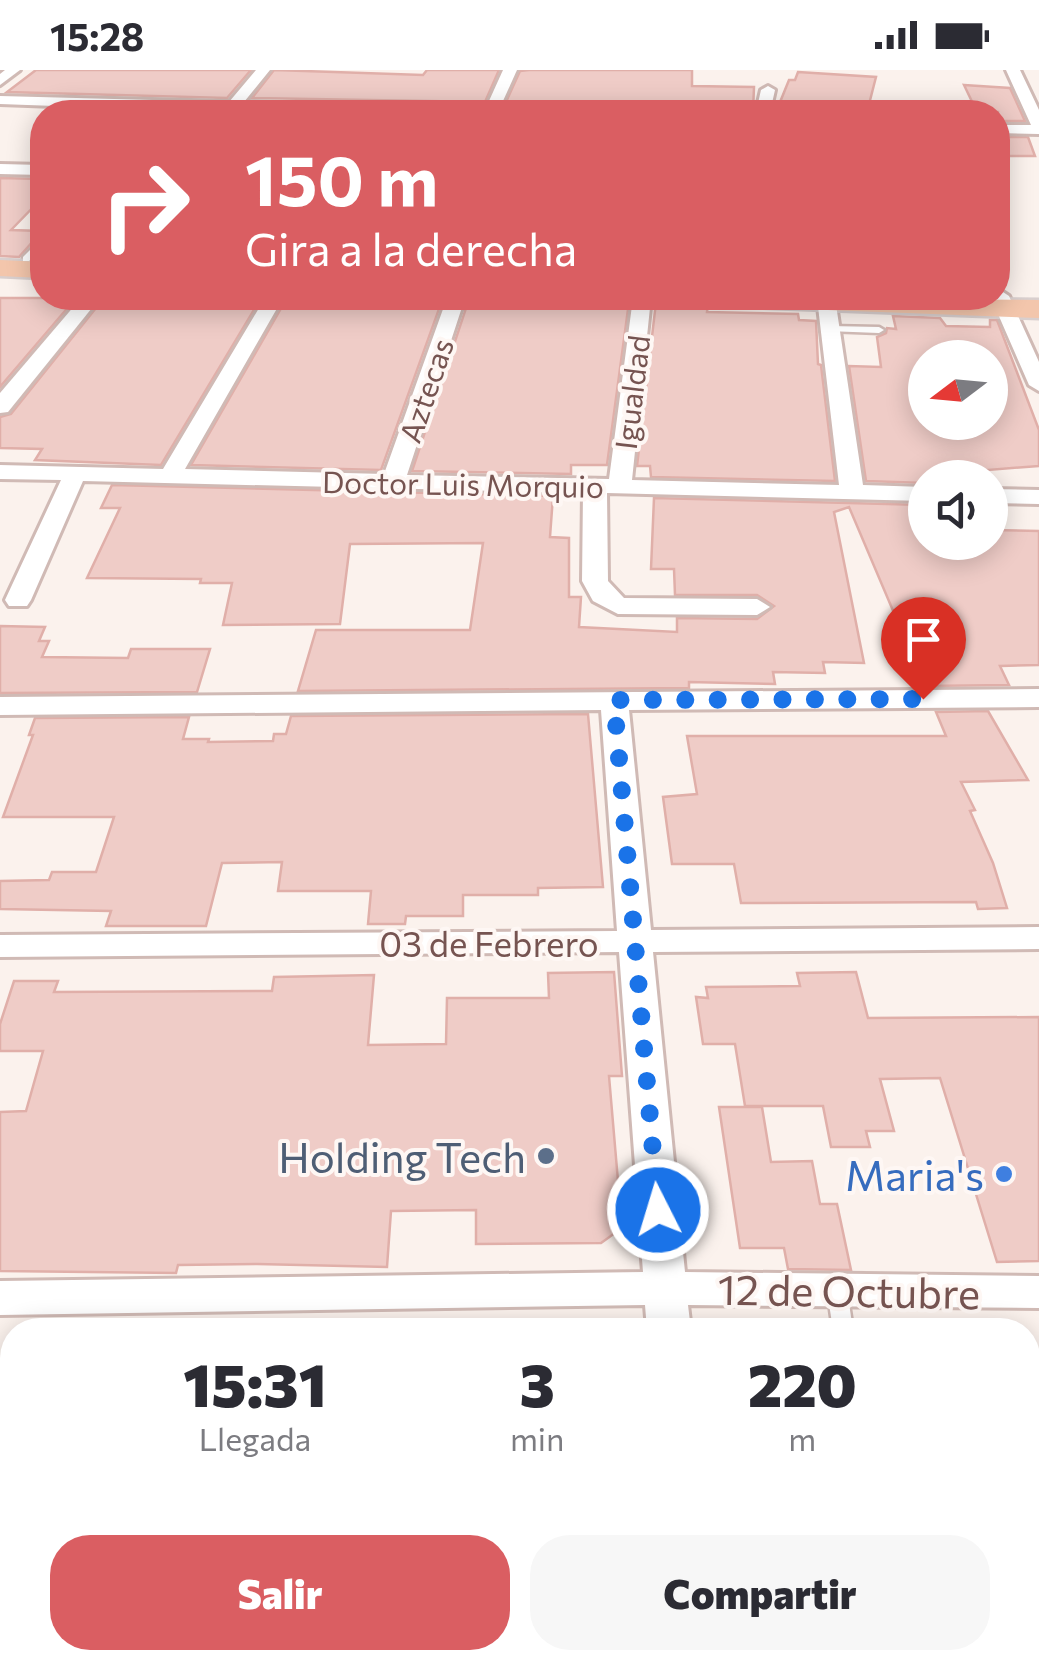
<!DOCTYPE html>
<html lang="es">
<style>
:root{--surface:#fff;--page:#f7f7f7;--text:#2b2b33;--muted:#7c7c81;--accent:#da5e62}
body{margin:0;font-family:Commissioner,sans-serif;background:var(--page);color:var(--text);height:100vh;display:flex;flex-direction:column;font-size:38px;white-space:nowrap}
*{box-sizing:border-box;margin:0}
p{font-size:32px;color:var(--muted)}
.icon{flex:none;width:55px;height:55px;fill:none;stroke:currentColor;stroke-width:2;stroke-linecap:round;stroke-linejoin:round}
.map{position:relative;flex:1;overflow:hidden}
.panel{position:absolute;left:0px;top:1248px;width:1040px;height:352px;display:flex;flex-direction:column;background:var(--surface);border-radius:40px 40px 0 0;box-shadow:0 5px 25px #0003}
.panel>*{flex:none}
.hud{position:absolute;left:30px;top:30px;width:980px;height:210px;border-radius:40px;box-shadow:0 5px 25px #0003;background:#da5e62;color:#fff;overflow:hidden}
.needle{width:65px;rotate:254deg}
.buttons{position:absolute;left:908px;top:270px;display:grid;gap:20px}
.buttons a{display:grid;place-items:center;width:100px;height:100px;border-radius:50%;background:var(--surface);box-shadow:0 5px 25px #0003;font-size:50px}
.pin{position:absolute;display:grid;place-items:center;width:85px;height:85px;color:#fff;margin:-102px -42px;border-radius:50% 50% 50% 0;rotate:-45deg;box-shadow:0 0 10px #0007}
.pin .icon{rotate:45deg}
.me{position:absolute;width:110px;margin:-55px;rotate:355deg;stroke-linejoin:round;filter:drop-shadow(0 0 8px #0008)}
.turn{display:flex;align-items:center;gap:35px;height:210px;padding:0 50px;font-size:45px}
.turn .icon{width:130px;height:130px;stroke-width:2.5}
.turn b{display:block;font-size:70px;line-height:85px}
.eta{display:flex;justify-content:space-evenly;align-items:center;height:170px;text-align:center}
.eta b{font-size:60px;font-weight:800;line-height:70px}
.cta{display:flex;gap:20px;margin-top:auto;padding:20px 50px}
.cta a{flex:1;height:115px;border-radius:40px;background:var(--accent);color:#fff;font-size:40px;font-weight:800;line-height:115px;text-align:center}
.cta a+a{background:var(--page);color:var(--text)}
.status{display:flex;justify-content:space-between;align-items:center;height:70px;padding:0 50px;background:var(--surface);direction:ltr}
.status svg{height:28px;fill:currentColor}
.map>svg:first-child{display:block}
.building{fill:#efccc7;stroke:#e0afa9;stroke-width:2.5;fill-rule:evenodd}
.lines{fill:none;stroke-linecap:round;stroke-linejoin:round}
.lane-casing{stroke:#d0bab5;stroke-width:5}
.street-casing{stroke:#d0bab5;stroke-width:6}
.primary-casing{stroke:#d9cfce;stroke-width:5}
.lane{fill:#fff;fill-rule:evenodd}
.street{fill:#fff;fill-rule:evenodd}
.primary{fill:#f3c6ac;fill-rule:evenodd}
.route{stroke:#1a73e8;stroke-width:18;stroke-dasharray:0 32.4}
.service-dot{fill:#5c6f8a;stroke:#fef7f4;stroke-width:4}
.shop-dot{fill:#3f7fe0;stroke:#fef7f4;stroke-width:4}
.labels{text-anchor:middle;dominant-baseline:central;stroke-width:8;stroke-linejoin:round;paint-order:stroke}
.far-street-label{font-size:30px;fill:#765451;stroke:#fef7f4}
.street-label{font-size:35px;fill:#765451;stroke:#fef7f4}
.near-service-label{font-size:42px;fill:#4e5e75;stroke:#fef7f4;text-anchor:end}
.near-shop-label{font-size:42px;fill:#366cbe;stroke:#fef7f4;text-anchor:end}
.near-street-label{font-size:42px;fill:#765451;stroke:#fef7f4}
</style>
<div class="status"><b>15:28</b><svg viewBox="0 0 49 12"><path d="M0 12V9h3v3zM5 12V6h3v6zM10 12V3h3v9zM15 12V0h3v12zM26 1h20v11H26zM47 4h2v5h-2z"/></svg></div>
<div class="map">
<svg width="1039" height="1598" viewBox="0 0 1039 1598">
<rect width="100%" height="100%" fill="#fbf2ed"/>
<!-- building -->
<g class="building">
<polygon points="36,0 251,0 227,28 7,22"/>
<polygon points="274,0 423,5 427,0 499,0 485,32 252,28"/>
<polygon points="529,0 692,0 692,16 754,17 753,42 515,41 518,33 506,32 520,1"/>
<polygon points="798,2 876,7 867,42 776,42 789,10 795,10"/>
<polygon points="964,15 1010,18 1025,51 998,51 998,42 977,42"/>
<polygon points="998,67 1028,67 1035,86 998,86"/>
<polygon points="0,108 42,109 42,128 11,160 42,161 42,167 36,168 19,187 0,186"/>
<polygon points="0,228 76,228 0,317"/>
<polygon points="104,228 261,228 161,395 35,390 42,379 0,378 0,347 11,344"/>
<polygon points="287,228 443,228 381,400 191,395"/>
<polygon points="518,228 629,232 607,395 571,395 571,404 412,401 469,229"/>
<polygon points="656,232 708,234 707,242 798,244 799,250 816,251 818,294 821,295 835,411 651,407 650,396 637,396"/>
<path d="M893 246 940 248 946 256 990 257V250H997L1039 360V396L987 400 990 408H925V413L866 411 849 296 881 297 877 267 886 263 887 258 896 259ZM925 288H990V352H925Z"/>
<polygon points="112,415 553,426 550,467 569,468 569,527 581,527 579,557 677,562 677,548 757,549 774,536 757,525 675,525 674,499 651,499 654,428 925,435 925,472 990,472 990,460 1039,461 1039,595 1000,596 1009,615 925,616 849,437 834,442 864,593 823,592 825,603 773,602 775,614 689,612 689,618 298,621 316,560 470,560 483,473 350,474 340,554 223,555 232,513 200,513 201,509 87,508 120,438 101,438"/>
<polygon points="0,556 45,557 39,571 49,571 42,587 128,588 131,579 210,579 197,622 0,623"/>
<polygon points="988,641 1028,710 961,712 975,740 970,741 993,793 1007,838 978,839 976,832 741,833 734,794 672,794 663,727 697,724 687,666 946,666 936,642"/>
<polygon points="588,644 603,817 538,818 538,825 463,825 463,846 406,846 405,854 368,854 371,821 278,821 282,792 222,793 206,856 106,856 111,841 0,839 0,811 49,810 52,802 96,802 114,747 3,747 33,665 29,665 35,648 189,647 183,669 209,669 208,672 273,671 274,664 286,664 291,646"/>
<polygon points="614,902 622,1006 609,1006 622,1158 601,1173 476,1174 476,1140 391,1141 387,1197 257,1194 178,1195 176,1203 0,1201 0,1042 26,1041 43,981 0,981 0,954 14,911 58,911 54,922 272,921 274,907 374,905 368,975 446,974 447,928 549,928 548,903"/>
<polygon points="856,902 868,948 1039,947 1039,1191 997,1192 940,1008 880,1009 894,1061 866,1061 870,1077 831,1077 823,1036 745,1036 735,974 703,974 696,927 708,928 706,917 800,916 797,903"/>
<polygon points="719,1037 762,1037 771,1092 812,1091 820,1134 837,1134 851,1200 788,1199 784,1178 740,1178"/>
</g>
<g class="lines">
<defs>
<g id="lane">
<polygon points="39,171 42,171 42,177 29,191 23,191 23,187"/>
<polygon points="830,256 879,257 884,260 879,263 827,261 825,259"/>
<polygon points="837,1212 844,1215 847,1220 853,1260 833,1260 827,1220 830,1215"/>
</g>
<g id="street">
<polygon points="5,0 20,0 0,15 0,4"/>
<polygon points="256,0 270,0 244,32 467,38 474,42 221,42 0,34 0,26 229,32"/>
<polygon points="503,0 517,0 498,42 484,42"/>
<polygon points="1006,0 1020,0 1039,40 1039,64 998,63 998,55 1031,55"/>
<polygon points="768,16 775,20 770,42 756,42 761,20"/>
<polygon points="0,94 42,95 42,105 0,104"/>
<polygon points="1000,220 1009,226 1039,292 1039,321 1029,315 991,228 998,228"/>
<polygon points="81,228 100,228 8,342 0,343 0,323"/>
<polygon points="265,228 283,228 185,399 384,404 447,228 465,228 407,405 609,409 633,228 651,228 632,410 839,415 817,228 835,228 863,415 925,417 925,431 607,423 608,511 624,528 757,529 770,537 757,545 618,544 593,531 582,511 583,423 83,411 31,530 27,536 9,536 5,530 61,410 0,409 0,395 163,399"/>
<polygon points="990,419 1039,420 1039,434 990,433"/>
<polygon points="1039,619 1039,637 629,640 651,860 1039,857 1039,879 653,882 685,1202 1039,1206 1039,1238 688,1235 691,1260 647,1260 645,1235 0,1245 0,1211 643,1202 619,882 0,887 0,865 617,861 601,640 0,645 0,627"/>
<polygon points="675,1588 726,1588 728,1598 676,1598"/>
</g>
<g id="primary">
<polygon points="0,190 42,192 42,208 0,206"/>
<polygon points="733,228 1039,230 1039,248 748,237 738,234"/>
</g>
</defs>
<!-- lane casing -->
<use href="#lane" class="lane-casing"/>
<!-- street casing -->
<use href="#street" class="street-casing"/>
<!-- primary casing -->
<use href="#primary" class="primary-casing"/>
<!-- lane -->
<use href="#lane" class="lane"/>
<!-- street -->
<use href="#street" class="street"/>
<!-- primary -->
<use href="#primary" class="primary"/>
</g>
<g class="lines">
<!-- route -->
<polyline class="route" points="658,1140 614,630 923,629"/>
</g>
<!-- markers -->
<circle class="service-dot" cx="546" cy="1086" r="10"/>
<circle class="shop-dot" cx="1004" cy="1104" r="10"/>
<g class="labels">
<!-- far-street labels -->
<g class="far-street-label">
<text transform="translate(425 320) rotate(-71)">Aztecas</text>
<text transform="translate(631 322) rotate(-83)">Igualdad</text>
<text transform="translate(463 413) rotate(1)">Doctor Luis Morquio</text>
</g>
<!-- street labels -->
<g class="street-label">
<text x="489" y="872">03 de Febrero</text>
</g>
<!-- near-service labels -->
<g class="near-service-label">
<text x="526" y="1086">Holding Tech</text>
</g>
<!-- near-shop labels -->
<g class="near-shop-label">
<text x="984" y="1104">Maria's</text>
</g>
<!-- near-street labels -->
<g class="near-street-label">
<text transform="translate(849 1220) rotate(1)">12 de Octubre</text>
</g>
</g>
</svg>
<div class="buttons">
<a><svg class="needle" viewBox="-14 -14 28 28"><path d="M0-13l5 13h-10z" fill="#e53935"/><path d="M0 13l5-13h-10z" fill="#7c7c81"/></svg></a>
<a><svg class="icon" aria-label="sound" viewBox="0 0 24 24"><path d="M4 9h4l5-4v14l-5-4H4zM17 9q2 3 0 6"/></svg></a>
</div>
<div class="pin" style="left:923px;top:629px;background:#d93025"><svg class="icon" aria-label="arrive" viewBox="0 0 24 24"><path d="M6 21V4h12l-3 4 3 4H6"/></svg></div>
<svg class="me" style="left:658px;top:1140px" viewBox="-20 -20 40 40"><circle r="17" fill="#1a73e8" stroke="#fff" stroke-width="3"/><path d="M0-11L8 9 0 5-8 9z" fill="#fff"/></svg>
<div class="hud">
<div class="turn"><svg class="icon" aria-label="right" viewBox="0 0 24 24"><path d="M7 20v-9h11M14 6l5 5-5 5"/></svg><div><b>150 m</b>Gira a la derecha</div></div>
</div>
<section class="panel">
<div class="eta">
<div><b>15:31</b><p>Llegada</p></div>
<div><b>3</b><p>min</p></div>
<div><b>220</b><p>m</p></div>
</div>
<div class="cta"><a>Salir</a><a>Compartir</a></div>
</section>
</div>
